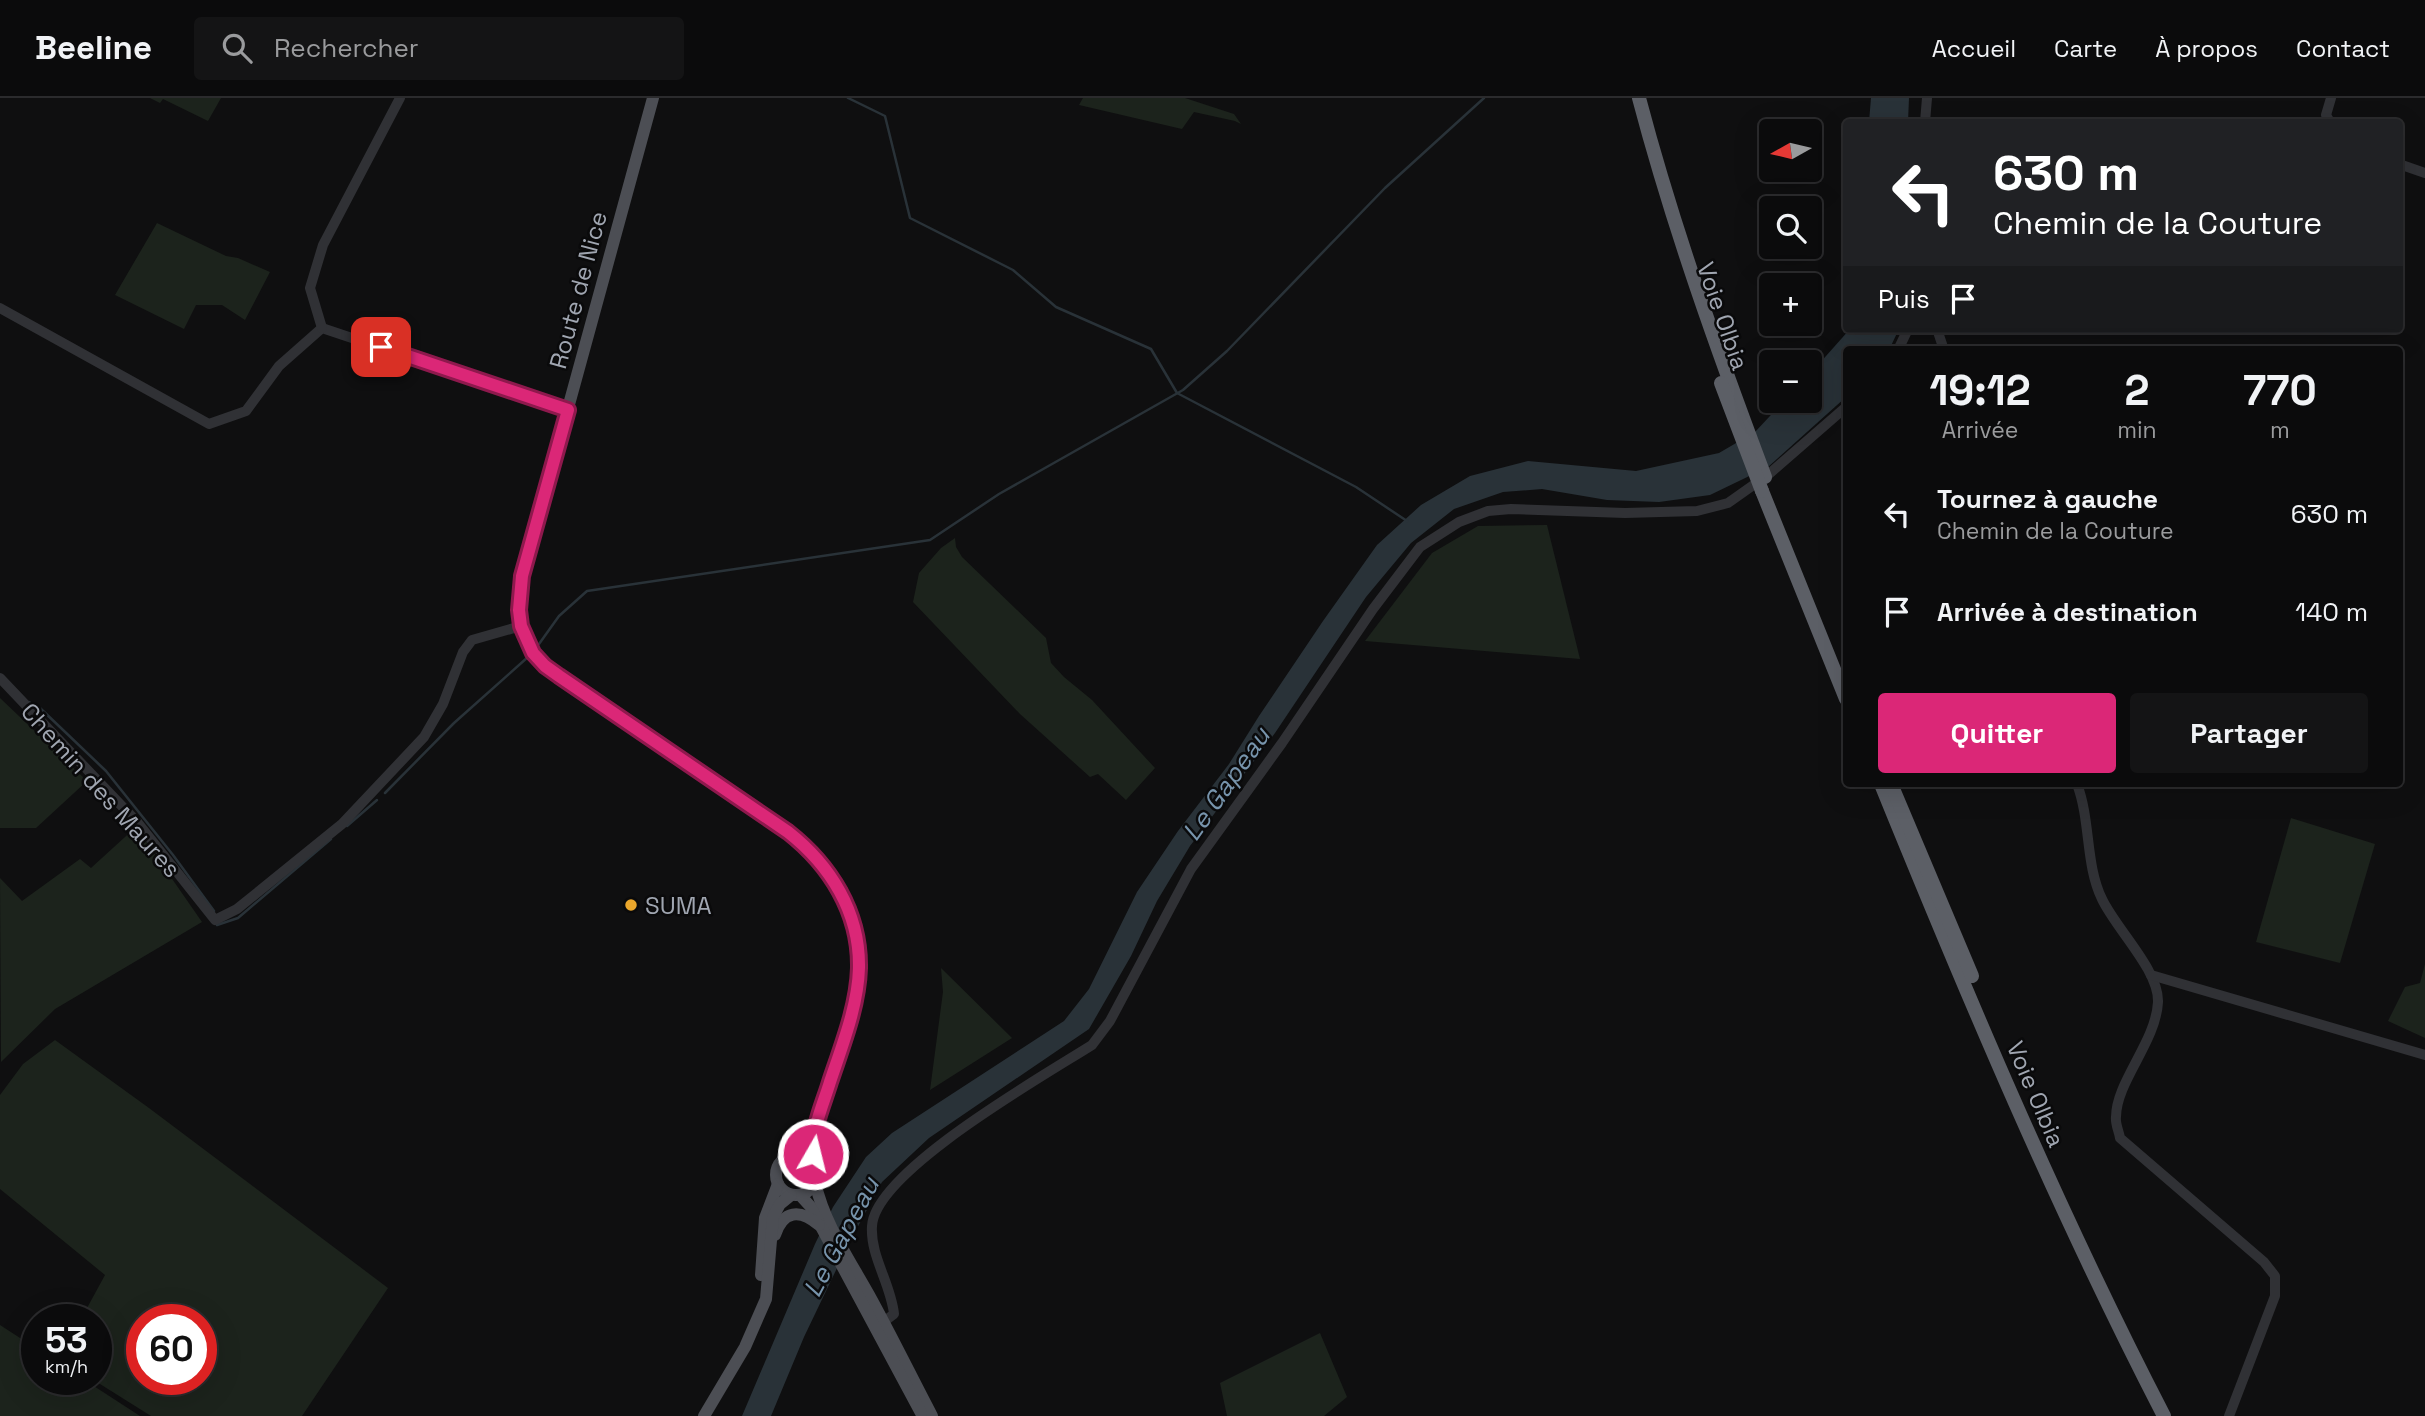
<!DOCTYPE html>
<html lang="fr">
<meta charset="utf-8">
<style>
:root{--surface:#0b0b0c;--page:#141415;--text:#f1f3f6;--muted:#9a9b9d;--line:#2b2b2d;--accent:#db2777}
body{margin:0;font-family:"Space Grotesk",sans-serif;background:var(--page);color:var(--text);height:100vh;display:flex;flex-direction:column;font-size:26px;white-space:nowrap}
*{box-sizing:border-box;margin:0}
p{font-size:23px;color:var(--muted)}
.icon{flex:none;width:38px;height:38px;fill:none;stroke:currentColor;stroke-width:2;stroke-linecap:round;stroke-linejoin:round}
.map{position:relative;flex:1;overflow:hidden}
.sheet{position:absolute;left:1843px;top:248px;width:560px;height:441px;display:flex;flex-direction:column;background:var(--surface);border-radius:7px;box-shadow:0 7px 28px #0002,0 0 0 2px var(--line)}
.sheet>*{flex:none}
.hud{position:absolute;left:1843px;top:21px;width:560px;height:214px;border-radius:7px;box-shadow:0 7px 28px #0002,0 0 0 2px var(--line);background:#202124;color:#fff;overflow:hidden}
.needle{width:46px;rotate:262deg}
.buttons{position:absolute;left:1759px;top:21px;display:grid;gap:14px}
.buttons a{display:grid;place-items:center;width:63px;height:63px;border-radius:7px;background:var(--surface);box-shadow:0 7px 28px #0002,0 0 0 2px var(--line);font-size:35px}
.speed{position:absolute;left:21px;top:1206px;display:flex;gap:14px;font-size:35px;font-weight:700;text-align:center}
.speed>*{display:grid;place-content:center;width:91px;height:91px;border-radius:50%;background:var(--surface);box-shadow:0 7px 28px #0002,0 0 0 2px var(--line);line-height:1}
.speed small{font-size:18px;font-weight:400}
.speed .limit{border:10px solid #d22;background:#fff;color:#111}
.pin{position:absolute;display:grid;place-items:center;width:60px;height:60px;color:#fff;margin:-30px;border-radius:14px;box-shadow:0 4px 10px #0006}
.me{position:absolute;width:77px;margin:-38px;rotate:8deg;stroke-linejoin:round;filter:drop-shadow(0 0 5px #0008)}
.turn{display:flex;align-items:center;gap:24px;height:147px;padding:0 35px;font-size:32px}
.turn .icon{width:91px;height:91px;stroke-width:2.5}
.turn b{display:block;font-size:49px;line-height:60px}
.then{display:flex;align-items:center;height:66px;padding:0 35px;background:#0003;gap:14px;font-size:26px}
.eta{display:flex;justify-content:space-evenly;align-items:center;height:119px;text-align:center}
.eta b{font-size:42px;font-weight:700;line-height:49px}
.cta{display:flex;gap:14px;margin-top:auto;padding:14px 35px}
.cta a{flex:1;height:80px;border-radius:7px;background:var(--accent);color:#fff;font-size:28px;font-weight:700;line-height:80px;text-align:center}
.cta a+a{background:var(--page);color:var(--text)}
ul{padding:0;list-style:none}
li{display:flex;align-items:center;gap:21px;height:98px;padding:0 35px}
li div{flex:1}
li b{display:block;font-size:26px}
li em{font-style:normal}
header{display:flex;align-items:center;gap:42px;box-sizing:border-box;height:98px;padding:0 35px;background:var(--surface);border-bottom:2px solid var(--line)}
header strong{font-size:33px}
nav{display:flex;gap:38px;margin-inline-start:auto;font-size:24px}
.search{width:490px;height:63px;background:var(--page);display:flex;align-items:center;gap:18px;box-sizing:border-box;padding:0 24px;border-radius:7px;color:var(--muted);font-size:26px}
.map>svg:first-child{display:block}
.green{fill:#1c231c;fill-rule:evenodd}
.water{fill:#293238}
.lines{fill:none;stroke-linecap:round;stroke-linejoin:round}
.stream{stroke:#293238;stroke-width:2.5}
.minor{stroke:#303135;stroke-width:10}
.major{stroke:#4c4e54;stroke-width:12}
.highway{stroke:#5c5f66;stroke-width:14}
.highway-bridge{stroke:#5c5f66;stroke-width:14}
.route-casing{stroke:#8e194d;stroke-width:18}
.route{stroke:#db2777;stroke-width:12}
.poi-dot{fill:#eba72c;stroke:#0a0a0b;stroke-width:2.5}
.labels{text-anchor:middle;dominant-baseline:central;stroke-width:5;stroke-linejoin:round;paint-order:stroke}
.street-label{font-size:24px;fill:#a0a6b1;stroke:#0a0a0b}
.poi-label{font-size:24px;fill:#a0a6b1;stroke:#0a0a0b;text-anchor:start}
.water-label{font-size:26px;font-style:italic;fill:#7794ac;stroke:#0a0a0b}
</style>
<header>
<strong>Beeline</strong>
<div class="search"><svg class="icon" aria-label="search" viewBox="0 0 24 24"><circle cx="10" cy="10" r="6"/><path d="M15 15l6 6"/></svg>Rechercher</div>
<nav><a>Accueil</a><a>Carte</a><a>À propos</a><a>Contact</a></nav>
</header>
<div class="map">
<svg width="2425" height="1318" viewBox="0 0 2425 1318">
<rect width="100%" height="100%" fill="#0f0f10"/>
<!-- green -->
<g class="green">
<polygon points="150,0 221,0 208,23 163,1 160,5"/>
<polygon points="1083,0 1185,0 1234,16 1241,26 1235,23 1194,14 1182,31 1079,7"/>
<polygon points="157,125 226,158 238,160 270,174 245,222 222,207 196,207 184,231 115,197"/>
<polygon points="1547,427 1580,561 1365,543 1432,455 1478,428"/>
<polygon points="955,440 956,449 962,459 1046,540 1051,565 1064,579 1092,602 1155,670 1126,702 1098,676 1090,679 1020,616 913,504 919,475 941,450"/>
<polygon points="0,600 87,683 36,730 0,730"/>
<polygon points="2291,720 2375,746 2340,865 2256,844"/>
<polygon points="136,729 202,824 55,911 1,964 0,780 22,803 80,761 91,770"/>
<polygon points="2425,866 2425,940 2388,923 2405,889 2420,885"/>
<polygon points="941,870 1012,940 930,992 943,894"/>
<path d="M55 942 149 1010 388 1190 302 1318H151L92 1281H96V1222L81 1221 105 1177 0 1091V997L23 966ZM142 1222H201V1281H142Z"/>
<polygon points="0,1227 37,1251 37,1281 83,1281 140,1318 0,1318"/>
<polygon points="1320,1235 1347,1299 1324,1318 1227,1318 1220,1285"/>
</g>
<!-- water -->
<g class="water">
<polygon points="1871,0 1909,0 1908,24 1869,24"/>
<polygon points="1850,231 1899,231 1889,252 1846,252 1846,299 1768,369 1710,397 1659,404 1607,402 1542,391 1503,394 1454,411 1411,445 1366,499 1275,635 1190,748 1157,803 1131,858 1089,931 929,1040 882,1084 849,1145 804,1239 771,1318 742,1318 815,1146 833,1109 866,1059 892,1035 1064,923 1089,891 1137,794 1178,733 1229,666 1259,618 1323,523 1377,447 1421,407 1470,378 1528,363 1636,373 1719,355 1755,334 1784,303 1810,303 1810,276"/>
</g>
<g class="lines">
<!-- stream -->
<g class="stream">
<polyline points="848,0 885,18 910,120 1013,172 1056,209 1151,251 1177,295 1356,389 1407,423"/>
<polyline points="539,546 559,518 587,493 930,442 999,396 1183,292 1227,253 1385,90 1484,0"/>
<polyline points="29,604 40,610 106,673 173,757 214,813"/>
<polyline points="385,695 454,625 528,559"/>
<polyline points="347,728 377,702"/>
<polyline points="217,827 238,820 331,741"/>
</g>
<!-- minor -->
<g class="minor">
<polyline points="1925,24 1927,0"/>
<polyline points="2330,24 2326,17 2331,0"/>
<polyline points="2399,66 2425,75"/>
<polyline points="0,210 209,326 246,313 279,268 322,230 567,312"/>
<polyline points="322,230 310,190 323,147 400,0"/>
<polyline points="1937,231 1944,252"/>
<polyline points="1898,252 1908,231"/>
<polyline points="0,580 138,725 215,822 237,811 342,726 424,639 443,606 463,554 472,542 521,528"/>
<path d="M2077 686C2091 723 2085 766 2102 801 2116 831 2159 872 2158 904 2156 944 2116 984 2116 1019 2115 1026 2119 1033 2120 1040L2264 1164 2275 1178V1198L2229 1318"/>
<polyline points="2151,877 2425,957"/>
<path d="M878 1228 894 1216C891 1186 870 1158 872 1128 875 1073 1045 977 1092 947L1110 923 1191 771 1282 645 1373 511 1420 449 1459 424 1488 413 1511 411 1625 415 1697 413 1728 405 1769 376 1846 309"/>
</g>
<!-- major -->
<g class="major">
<path d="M653 0 522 478C516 516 519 540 545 568L788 734C830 767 862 816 859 872 857 909 842 947 831 982 822 1010 812 1035 813 1066"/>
<circle cx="796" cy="1077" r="20"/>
<path d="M815 1084C824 1125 849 1161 869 1197 891 1237 911 1278 932 1318"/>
<polyline points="800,1097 810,1108 921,1315"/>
<path d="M775 1137C783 1112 800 1111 819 1127"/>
<polyline points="761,1177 765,1120 778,1086"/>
<polyline points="704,1318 745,1249 766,1201 773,1119 780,1106 791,1097"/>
</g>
<!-- highway -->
<g class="highway">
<path d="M1639 0C1673 129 1718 254 1765 379"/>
<polyline points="1762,393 1846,601"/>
<path d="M1881 686C1968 900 2058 1113 2164 1318"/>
<polyline points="1891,686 1972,878"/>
</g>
<!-- highway-bridge -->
<polyline class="highway-bridge" points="1721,285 1762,393"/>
</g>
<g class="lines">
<defs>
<path id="route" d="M381 249 568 312 522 478 519 512 521 528 533 555 545 568 559 578 788 734C830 767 860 814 859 870 858 908 842 948 830 984 823 1007 812 1030 813 1056"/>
</defs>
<!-- route casing -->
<use href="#route" class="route-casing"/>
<!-- route -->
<use href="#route" class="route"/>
</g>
<!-- markers -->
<circle class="poi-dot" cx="631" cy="807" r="7"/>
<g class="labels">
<!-- street labels -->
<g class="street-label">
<text transform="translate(578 192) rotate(-75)">Route de Nice</text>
<text transform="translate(1723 218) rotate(71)">Voie Olbia</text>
<text transform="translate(101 692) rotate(48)">Chemin des Maures</text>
<text transform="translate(2036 996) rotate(67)">Voie Olbia</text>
</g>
<!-- poi labels -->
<g class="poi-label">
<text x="645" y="807">SUMA</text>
</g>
<!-- water labels -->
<g class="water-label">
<text transform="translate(1226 686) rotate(-55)">Le Gapeau</text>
<text transform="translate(841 1139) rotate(-62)">Le Gapeau</text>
</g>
</g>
</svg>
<div class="buttons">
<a><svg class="needle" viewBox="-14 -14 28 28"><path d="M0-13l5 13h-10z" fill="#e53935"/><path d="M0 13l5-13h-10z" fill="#9a9b9d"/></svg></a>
<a><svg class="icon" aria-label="search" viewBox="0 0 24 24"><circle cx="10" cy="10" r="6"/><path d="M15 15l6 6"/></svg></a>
<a>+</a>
<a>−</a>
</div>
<div class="speed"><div>53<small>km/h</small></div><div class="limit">60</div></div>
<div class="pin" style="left:381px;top:249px;background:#d93025"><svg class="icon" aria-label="arrive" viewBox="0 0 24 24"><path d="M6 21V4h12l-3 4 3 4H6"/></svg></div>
<svg class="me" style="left:813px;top:1056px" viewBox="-20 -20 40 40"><circle r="17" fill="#db2777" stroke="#fff" stroke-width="3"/><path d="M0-11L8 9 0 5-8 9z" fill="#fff"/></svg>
<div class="hud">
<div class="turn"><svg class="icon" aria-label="left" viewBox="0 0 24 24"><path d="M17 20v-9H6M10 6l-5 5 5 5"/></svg><div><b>630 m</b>Chemin de la Couture</div></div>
<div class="then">Puis<svg class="icon" aria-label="arrive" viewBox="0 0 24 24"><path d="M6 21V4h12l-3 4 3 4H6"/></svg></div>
</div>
<section class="sheet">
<div class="eta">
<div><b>19:12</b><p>Arrivée</p></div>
<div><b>2</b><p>min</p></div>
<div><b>770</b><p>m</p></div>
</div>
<ul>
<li><svg class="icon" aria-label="left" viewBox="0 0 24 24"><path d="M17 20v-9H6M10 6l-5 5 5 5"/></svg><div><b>Tournez à gauche</b><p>Chemin de la Couture</p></div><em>630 m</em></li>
<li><svg class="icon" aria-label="arrive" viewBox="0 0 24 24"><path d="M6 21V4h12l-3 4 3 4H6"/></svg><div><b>Arrivée à destination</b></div><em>140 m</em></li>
</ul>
<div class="cta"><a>Quitter</a><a>Partager</a></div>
</section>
</div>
